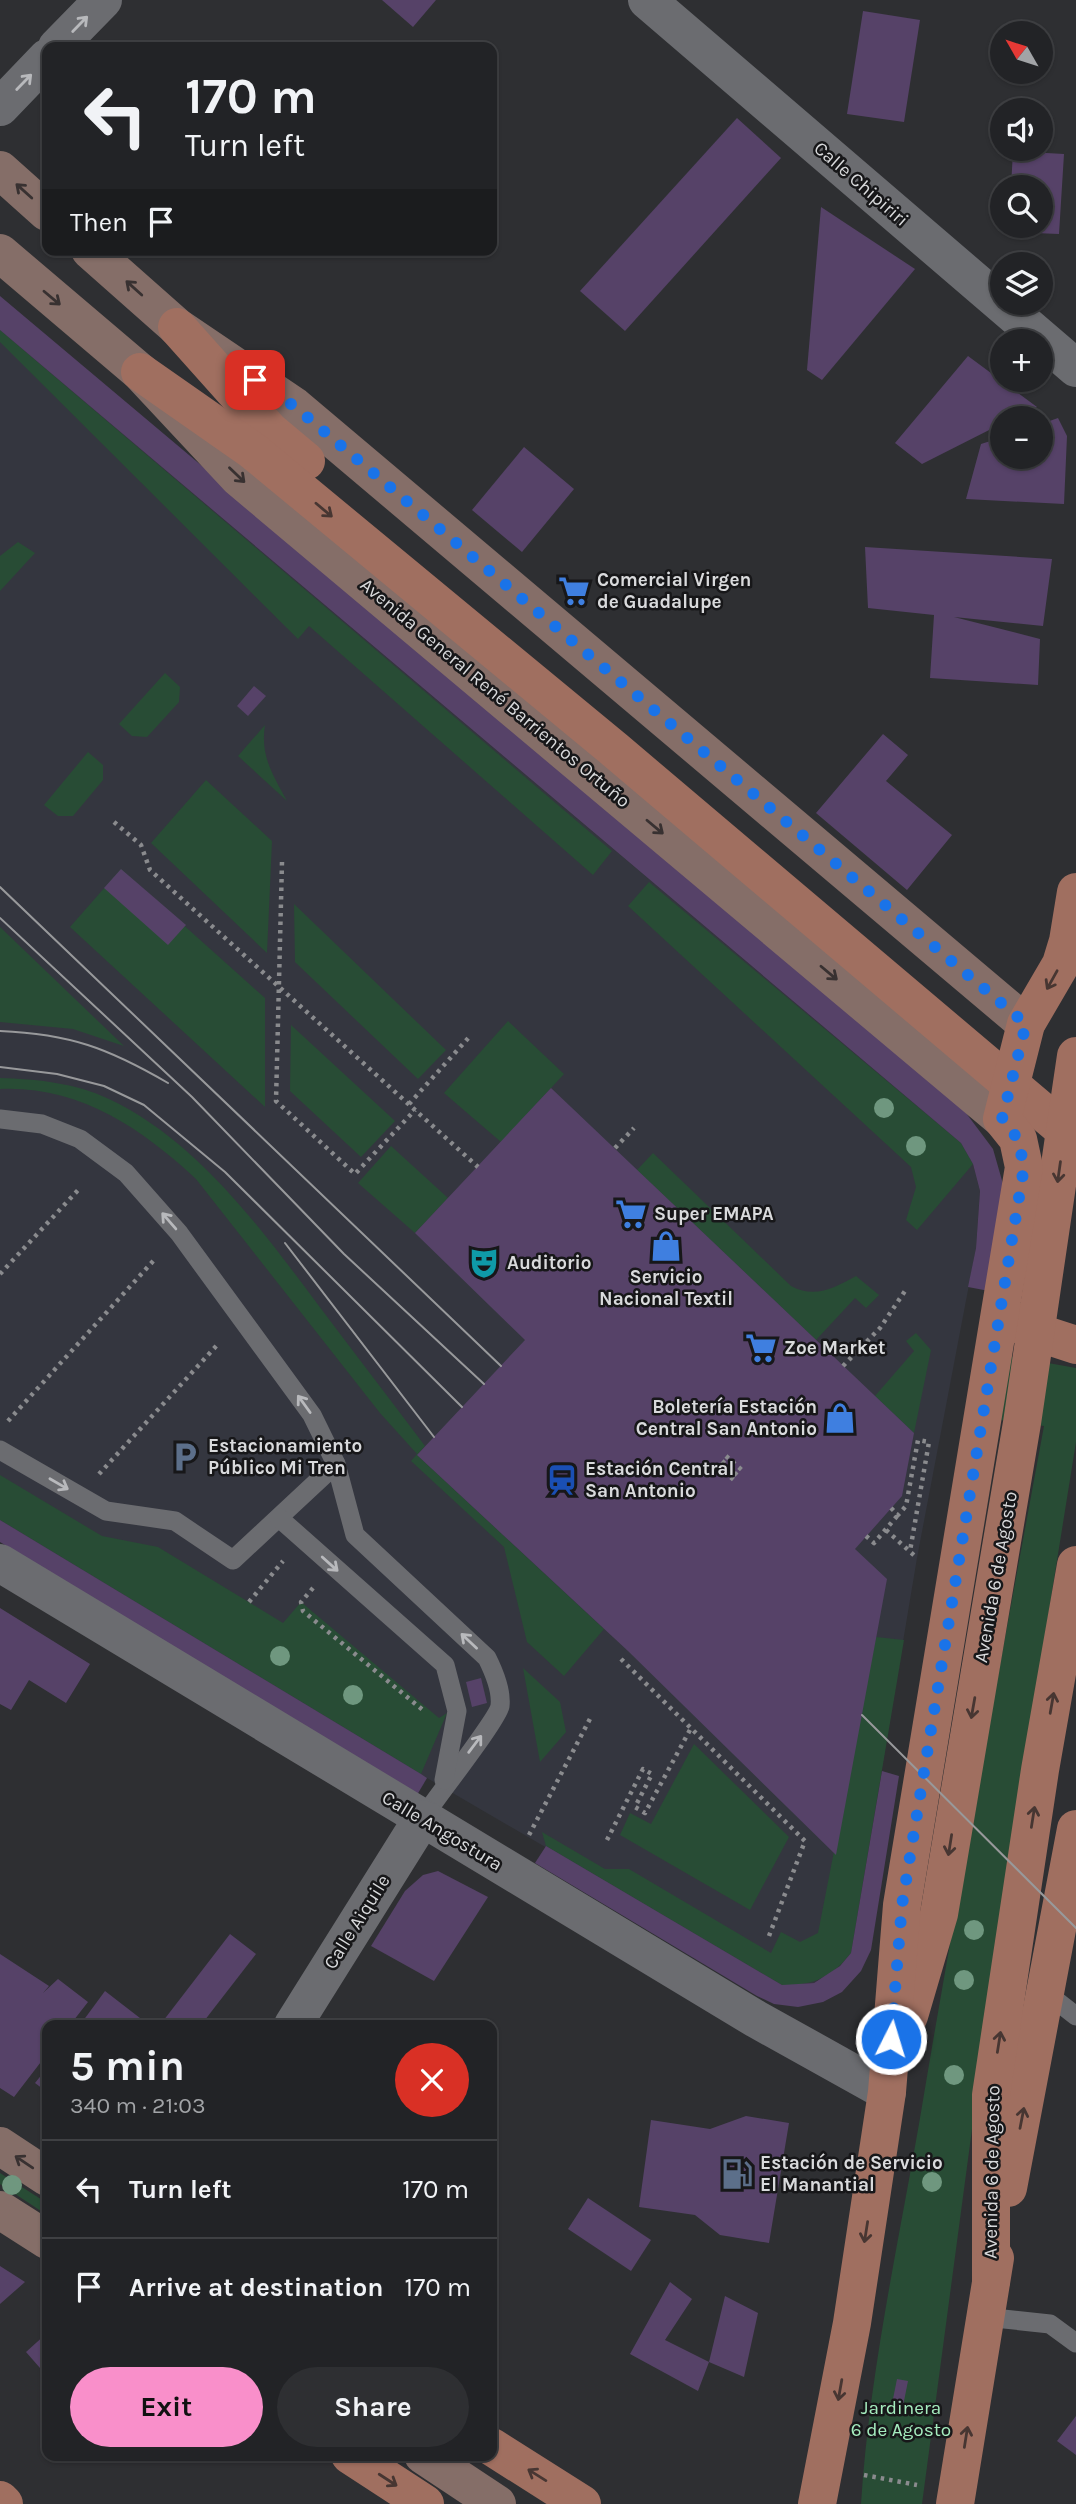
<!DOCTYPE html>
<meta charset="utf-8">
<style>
:root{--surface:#222326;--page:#2e2f32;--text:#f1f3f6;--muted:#a2a4a7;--line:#3f4043;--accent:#f98fca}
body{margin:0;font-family:Karla,sans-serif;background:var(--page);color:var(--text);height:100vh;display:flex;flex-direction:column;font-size:26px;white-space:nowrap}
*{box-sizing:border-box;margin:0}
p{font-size:23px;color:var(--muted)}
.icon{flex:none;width:38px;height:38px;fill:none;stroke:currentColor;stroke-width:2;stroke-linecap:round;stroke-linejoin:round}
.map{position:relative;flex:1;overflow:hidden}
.sheet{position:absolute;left:42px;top:2020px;width:455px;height:441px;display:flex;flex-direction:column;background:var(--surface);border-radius:14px;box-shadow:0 2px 5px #0004,0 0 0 2px var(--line)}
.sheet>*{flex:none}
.top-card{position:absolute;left:42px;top:42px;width:455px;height:214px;border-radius:14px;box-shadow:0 2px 5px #0004,0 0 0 2px var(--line);background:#222326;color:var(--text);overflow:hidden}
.needle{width:46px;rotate:309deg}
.tools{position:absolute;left:990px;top:21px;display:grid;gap:14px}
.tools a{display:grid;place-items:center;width:63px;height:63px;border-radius:50%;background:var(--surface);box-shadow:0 2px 5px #0004,0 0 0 2px var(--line);font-size:35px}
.pin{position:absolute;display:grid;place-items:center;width:60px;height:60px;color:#fff;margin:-30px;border-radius:14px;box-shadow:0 4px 10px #0006}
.me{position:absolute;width:77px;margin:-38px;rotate:5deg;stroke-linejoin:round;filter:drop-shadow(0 0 5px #0008)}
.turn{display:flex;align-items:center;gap:24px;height:147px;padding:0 28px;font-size:32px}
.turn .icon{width:91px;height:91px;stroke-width:2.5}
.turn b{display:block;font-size:49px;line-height:60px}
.then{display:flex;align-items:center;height:66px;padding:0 28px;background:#0003;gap:14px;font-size:26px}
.round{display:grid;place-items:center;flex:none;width:74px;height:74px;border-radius:37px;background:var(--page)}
.head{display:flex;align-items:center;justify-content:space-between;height:119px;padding:0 28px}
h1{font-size:42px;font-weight:700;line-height:52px}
.primary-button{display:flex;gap:14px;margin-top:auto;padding:14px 28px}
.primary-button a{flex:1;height:80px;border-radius:42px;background:var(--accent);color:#111;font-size:28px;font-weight:700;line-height:80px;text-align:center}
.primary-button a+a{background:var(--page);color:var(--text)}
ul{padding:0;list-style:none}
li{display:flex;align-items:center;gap:21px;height:98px;padding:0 28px;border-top:2px solid var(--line)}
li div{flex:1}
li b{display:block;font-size:26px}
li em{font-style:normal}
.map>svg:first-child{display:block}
.built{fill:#34363f}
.green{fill:#284c35}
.building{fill:#564268}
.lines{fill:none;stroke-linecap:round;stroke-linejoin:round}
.path{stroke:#8a8b8e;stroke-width:4.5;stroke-dasharray:3.5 5;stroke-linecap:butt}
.service{stroke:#6b6c70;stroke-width:19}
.minor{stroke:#6b6c70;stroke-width:38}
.secondary{stroke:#856e68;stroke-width:38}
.primary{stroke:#a06f60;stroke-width:38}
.tram{stroke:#98999b;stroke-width:2}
.tree{fill:#6f977f}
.oneway{stroke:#b8b9bc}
.oneway2{stroke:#383131}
.oneway3{stroke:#473632}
.route{stroke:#1a73e8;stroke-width:12;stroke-dasharray:0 21.6}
.labels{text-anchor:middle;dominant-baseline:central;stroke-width:5;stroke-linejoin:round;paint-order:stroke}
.street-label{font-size:19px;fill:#d9dadc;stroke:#171719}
.poi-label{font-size:19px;font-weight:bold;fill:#d9dadc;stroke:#171719;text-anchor:start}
.park-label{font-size:19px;fill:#a5ecbe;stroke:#171719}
</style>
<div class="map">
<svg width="1076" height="2504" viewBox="0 0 1076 2504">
<rect width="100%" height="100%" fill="#2e2f32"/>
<!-- built -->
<polygon class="built" points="0,330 961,1143 973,1164 980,1191 976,1248 917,1558 851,1953 814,1983 782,1985 427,1778 0,1520"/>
<!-- green -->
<g class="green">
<polygon points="0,330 612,851 593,875 309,626 298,639 0,342"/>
<polygon points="18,542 35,553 0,591 0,556"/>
<polygon points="165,673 180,687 179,702 147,737 132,736 119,724"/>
<path d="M265 725C260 756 273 775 287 801L238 756Z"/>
<polygon points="88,752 103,765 103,780 73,816 58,816 44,805"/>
<polygon points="206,780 272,841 267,953 151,843"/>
<polygon points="121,869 265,998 265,1107 70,927"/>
<polygon points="649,882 961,1143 973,1164 917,1230 906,1220 916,1187 911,1167 628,906"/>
<polygon points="294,904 446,1050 418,1079 295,962"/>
<polygon points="0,927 124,1046 73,1029 0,1022"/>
<polygon points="508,1021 564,1074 501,1142 444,1093"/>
<polygon points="291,1025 395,1121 361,1157 290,1091"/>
<path d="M0 1078C36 1079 76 1083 109 1099 196 1140 260 1227 316 1302 352 1350 389 1398 425 1446L417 1455 604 1629 564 1676 527 1642 504 1547 411 1461 417 1454 380 1413 196 1179C140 1127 79 1086 0 1089Z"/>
<polygon points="391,1146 448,1198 415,1233 358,1183"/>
<path d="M653 1153 791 1286C815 1299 834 1288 856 1276L879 1295 866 1308 855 1298 816 1340 637 1170Z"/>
<polygon points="916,1333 931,1350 914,1433 875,1396 914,1351 906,1341"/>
<path d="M1009 1356 1076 1368V1442L1003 1897 922 2504H861C869 2377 897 2250 919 2124 958 1891 1001 1659 1044 1426L1000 1420Z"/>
<polygon points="0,1475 102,1536 158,1547 283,1623 301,1602 439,1718 447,1713 421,1774 0,1520"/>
<path d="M876 1637 904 1640 851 1953C832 1977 813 1986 782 1985L546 1846 542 1832 605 1869H629L771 1953 781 1932 800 1942 818 1933Z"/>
<polygon points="523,1668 560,1702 566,1732 540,1762"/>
<polygon points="694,1744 789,1837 750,1910 620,1835 630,1813 651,1824"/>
<polygon points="0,2173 47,2203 47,2215 0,2184"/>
</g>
<!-- building -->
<g class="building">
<polygon points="382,0 436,0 413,27"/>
<polygon points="863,11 920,20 904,122 847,114"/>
<polygon points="737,118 781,158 625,331 580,291"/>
<polygon points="1013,151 1064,154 1059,234 1008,232 1008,226 1041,226 1041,187 1011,187"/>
<polygon points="821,207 915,269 822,380 807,370"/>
<polygon points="0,296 921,1071 966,1113 993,1149 1005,1191 989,1291 968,1287 976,1248 980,1191 973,1164 961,1143 0,330"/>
<polygon points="968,356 1037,407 1013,418 1003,418 1003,423 922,464 895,443"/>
<polygon points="1058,418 1067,436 1064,504 966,499 981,444 1003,437 1003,457 1041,457 1041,424"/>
<polygon points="524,447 574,489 522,552 472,510"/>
<polygon points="865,547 1052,559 1043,626 954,617 1040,639 1038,685 930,678 934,615 868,608"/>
<polygon points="254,686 266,696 248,716 237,706"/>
<polygon points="883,734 908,755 886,781 952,835 907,890 816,813"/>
<polygon points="121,869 186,925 168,945 104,888"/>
<polygon points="551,1088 914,1433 902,1496 855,1549 887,1579 836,1855 628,1651 417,1455 525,1340 415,1233"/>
<polygon points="0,1520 421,1774 427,1778 417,1795 0,1542"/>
<polygon points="0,1608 90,1664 66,1703 29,1680 11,1710 0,1704"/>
<polygon points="481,1678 487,1703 472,1707 466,1682"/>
<polygon points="882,1771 899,1776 871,1950 861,1971 842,1992 823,2002 798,2007 774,2004 757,1996 535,1863 546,1846 782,1985 814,1983 840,1966 851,1953"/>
<polygon points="438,1871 488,1897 434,1981 371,1946 405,1891 423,1875"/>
<polygon points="230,1934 256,1954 201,2025 160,2025"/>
<polygon points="0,1954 49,1986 43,1993 58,1979 88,2002 70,2025 47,2025 47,2054 14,2097 0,2088"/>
<polygon points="105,1991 149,2025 80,2025"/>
<polygon points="47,2068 47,2092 35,2083"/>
<polygon points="746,2116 789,2123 769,2243 720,2235 695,2215 639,2207 651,2120 710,2129"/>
<polygon points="588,2198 651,2240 631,2271 568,2229"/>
<polygon points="0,2266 25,2282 0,2304"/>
<polygon points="670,2282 692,2299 665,2340 709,2362 698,2391 630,2354"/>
<polygon points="725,2296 758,2313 744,2377 709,2362"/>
<polygon points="47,2333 47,2376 26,2352"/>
<polygon points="897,2379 908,2381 902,2411 891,2409"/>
<polygon points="1076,2416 1076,2455 1057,2441"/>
</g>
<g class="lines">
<!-- path -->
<g class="path">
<polyline points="114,822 141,845 150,870 478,1167"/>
<polyline points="282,862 276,1101 355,1174 415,1110"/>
<polyline points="409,1104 471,1035"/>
<polyline points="615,1148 634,1128"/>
<polyline points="0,1274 80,1188"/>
<polyline points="843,1366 880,1328 905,1291"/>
<polyline points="8,1421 155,1259"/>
<polyline points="726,1456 743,1471"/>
<polyline points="722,1461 738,1476"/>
<polyline points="718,1466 734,1480"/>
<polyline points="99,1474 219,1343"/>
<polyline points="891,1508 898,1515 906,1506 918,1440 929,1442 910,1551"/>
<polyline points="886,1530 917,1558"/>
<polyline points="866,1536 874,1543 898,1515"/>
<polyline points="313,1588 301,1602 303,1611 424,1711"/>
<polyline points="249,1602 283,1561"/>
<polyline points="621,1659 805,1841 769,1936"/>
<polyline points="529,1835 592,1715"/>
<polyline points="607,1840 643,1769 652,1774 635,1807 645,1813 691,1728"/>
<polyline points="864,2475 917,2485"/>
</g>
<!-- service -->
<g class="service">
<path d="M0 1119 42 1124 80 1139 126 1173 179 1233 312 1415 336 1464 355 1535 487 1658C494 1672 502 1690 500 1706 498 1719 435 1799 422 1819"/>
<polyline points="0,1450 106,1511 175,1521 233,1560 336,1464"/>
<polyline points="279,1518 445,1665 457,1711 444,1780"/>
<polyline points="1044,1991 1076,2016"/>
<polyline points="985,2317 1050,2324 1076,2343"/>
</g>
<!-- minor -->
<g class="minor">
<polyline points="647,0 1076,368"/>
<polyline points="57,47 103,0"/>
<polyline points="0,107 47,58"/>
<polyline points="0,1563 756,2019 887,2092"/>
<polyline points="293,2025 422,1819"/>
</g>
<!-- secondary -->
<g class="secondary">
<polyline points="0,170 47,212"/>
<polyline points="90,250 177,327 294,406 1026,1024"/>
<polyline points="0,253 140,372 239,478 1002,1119"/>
<polyline points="0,2146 47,2177"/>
<polyline points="0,2210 47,2240"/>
<polyline points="423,2455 497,2504"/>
</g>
<!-- primary -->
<g class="primary">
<polyline points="177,327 269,430 306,461"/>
<polyline points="140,372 253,451 615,750 1076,1140"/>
<polyline points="1012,1320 1030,1330 1076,1345"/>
<polyline points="909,2016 939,1914 1022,1423 1076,1056"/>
<polyline points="1008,2188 1076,1829"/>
<polyline points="991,2281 991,2095 1040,1770 1076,1565"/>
<polyline points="492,2447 582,2504"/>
<polyline points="350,2455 425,2504"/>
<polyline points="0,2500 4,2504"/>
<polyline points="817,2504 852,2323 887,2092 902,1905 1024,1167 1018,1139 1002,1119 1026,1024 1061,964 1068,941 1076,892"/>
<polyline points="955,2504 995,2258"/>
</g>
<!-- tram -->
<g class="tram">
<polyline points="0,887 501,1366"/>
<polyline points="0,918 192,1097 344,1254 484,1384"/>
<path d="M0 1031C70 1034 108 1048 168 1083"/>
<polyline points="0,1067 57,1074 104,1086 144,1105 225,1172 462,1407"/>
<polyline points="285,1243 434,1437"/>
<polyline points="862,1715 1076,1928"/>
</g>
</g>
<!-- trees -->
<g class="tree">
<circle cx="884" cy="1108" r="10"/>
<circle cx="916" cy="1146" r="10"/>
<circle cx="280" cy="1656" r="10"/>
<circle cx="353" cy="1695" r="10"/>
<circle cx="974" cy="1930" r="10"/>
<circle cx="964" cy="1980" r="10"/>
<circle cx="954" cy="2075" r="10"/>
<circle cx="932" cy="2182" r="10"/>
<circle cx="12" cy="2185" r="10"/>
</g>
<!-- one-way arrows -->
<defs><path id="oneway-shaft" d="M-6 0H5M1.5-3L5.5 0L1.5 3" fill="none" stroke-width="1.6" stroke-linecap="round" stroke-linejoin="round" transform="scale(1.75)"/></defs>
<g class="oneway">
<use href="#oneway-shaft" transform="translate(80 24) rotate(-46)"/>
<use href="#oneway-shaft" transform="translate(24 82) rotate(-46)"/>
<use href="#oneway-shaft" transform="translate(169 1221) rotate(-131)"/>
<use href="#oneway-shaft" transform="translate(304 1404) rotate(-126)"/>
<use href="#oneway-shaft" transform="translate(59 1484) rotate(30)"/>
<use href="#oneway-shaft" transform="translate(330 1564) rotate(42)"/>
<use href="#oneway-shaft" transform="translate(469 1641) rotate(-137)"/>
<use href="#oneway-shaft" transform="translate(475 1744) rotate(-53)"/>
</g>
<g class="oneway2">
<use href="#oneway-shaft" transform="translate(24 191) rotate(-138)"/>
<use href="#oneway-shaft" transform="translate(134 288) rotate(-138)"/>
<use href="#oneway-shaft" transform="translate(52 298) rotate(40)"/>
<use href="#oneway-shaft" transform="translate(237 475) rotate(44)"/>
<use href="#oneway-shaft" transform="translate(655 827) rotate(40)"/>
<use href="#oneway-shaft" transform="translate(829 973) rotate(40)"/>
<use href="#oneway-shaft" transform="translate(24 2162) rotate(-146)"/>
</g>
<g class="oneway3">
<use href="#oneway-shaft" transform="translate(324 510) rotate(40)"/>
<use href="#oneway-shaft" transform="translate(1052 980) rotate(119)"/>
<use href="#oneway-shaft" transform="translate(1059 1172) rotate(98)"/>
<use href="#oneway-shaft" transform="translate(1052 1703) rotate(-80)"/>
<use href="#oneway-shaft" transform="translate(973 1708) rotate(100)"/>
<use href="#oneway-shaft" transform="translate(1033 1817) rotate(-81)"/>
<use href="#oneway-shaft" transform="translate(950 1845) rotate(99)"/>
<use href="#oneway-shaft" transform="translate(999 2042) rotate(-81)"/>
<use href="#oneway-shaft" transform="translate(1022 2118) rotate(-79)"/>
<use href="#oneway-shaft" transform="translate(866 2232) rotate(99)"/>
<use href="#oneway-shaft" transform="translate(840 2390) rotate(100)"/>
<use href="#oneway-shaft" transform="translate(966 2437) rotate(-81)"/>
<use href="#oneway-shaft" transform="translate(537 2475) rotate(-148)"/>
<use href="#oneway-shaft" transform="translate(388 2480) rotate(33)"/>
</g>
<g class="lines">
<!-- route -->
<polyline class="route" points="255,380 294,406 1026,1024 1002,1119 1018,1139 1024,1167 902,1905 891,2039"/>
</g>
<!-- icons -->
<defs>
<symbol id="supermarket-bare" viewBox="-9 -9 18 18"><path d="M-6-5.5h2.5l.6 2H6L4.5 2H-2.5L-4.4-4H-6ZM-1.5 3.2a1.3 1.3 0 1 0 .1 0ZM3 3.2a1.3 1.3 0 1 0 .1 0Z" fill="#3f7fe0" stroke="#171719" stroke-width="2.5" paint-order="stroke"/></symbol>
<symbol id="shop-bare" viewBox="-9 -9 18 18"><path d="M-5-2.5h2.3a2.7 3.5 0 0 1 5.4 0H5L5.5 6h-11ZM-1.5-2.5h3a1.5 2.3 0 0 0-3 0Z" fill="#3f7fe0" stroke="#171719" stroke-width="2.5" paint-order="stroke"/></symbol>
<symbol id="theatre-bare" viewBox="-9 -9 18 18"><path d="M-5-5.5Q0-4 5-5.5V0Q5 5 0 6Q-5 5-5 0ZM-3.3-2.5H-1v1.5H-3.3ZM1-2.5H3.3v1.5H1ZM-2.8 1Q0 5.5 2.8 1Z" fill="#0f9aa8" stroke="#171719" stroke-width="2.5" paint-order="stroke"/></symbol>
<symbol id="parking-bare" viewBox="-9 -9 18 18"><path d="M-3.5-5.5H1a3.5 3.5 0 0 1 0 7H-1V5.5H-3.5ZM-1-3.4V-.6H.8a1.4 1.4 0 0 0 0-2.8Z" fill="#5c6f8a" stroke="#171719" stroke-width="2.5" paint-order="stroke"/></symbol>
<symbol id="station-bare" viewBox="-9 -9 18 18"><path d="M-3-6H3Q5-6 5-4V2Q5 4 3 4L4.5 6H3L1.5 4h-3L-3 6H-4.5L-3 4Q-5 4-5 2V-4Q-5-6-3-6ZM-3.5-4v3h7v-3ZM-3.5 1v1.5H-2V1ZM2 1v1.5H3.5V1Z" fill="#1a4fb4" stroke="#171719" stroke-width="2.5" paint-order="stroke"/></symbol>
<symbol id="fuel-bare" viewBox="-9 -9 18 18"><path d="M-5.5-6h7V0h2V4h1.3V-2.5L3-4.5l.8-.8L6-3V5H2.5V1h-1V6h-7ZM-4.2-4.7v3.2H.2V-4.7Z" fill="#5c6f8a" stroke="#171719" stroke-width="2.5" paint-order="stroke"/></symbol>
</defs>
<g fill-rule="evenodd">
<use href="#supermarket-bare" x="552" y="569" width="44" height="44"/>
<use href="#supermarket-bare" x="609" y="1192" width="44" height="44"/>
<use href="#shop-bare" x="644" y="1224" width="44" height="44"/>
<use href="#theatre-bare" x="462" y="1241" width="44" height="44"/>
<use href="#supermarket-bare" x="739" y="1326" width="44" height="44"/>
<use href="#shop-bare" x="818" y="1396" width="44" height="44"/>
<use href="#parking-bare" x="163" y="1435" width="44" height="44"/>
<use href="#station-bare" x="540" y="1458" width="44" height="44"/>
<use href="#fuel-bare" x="715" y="2152" width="44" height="44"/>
</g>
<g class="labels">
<!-- street labels -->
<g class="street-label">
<text transform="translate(861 184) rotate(41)">Calle Chipiriri</text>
<text transform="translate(495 693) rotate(40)">Avenida General René Barrientos Ortuño</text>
<text transform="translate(996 1577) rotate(-80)">Avenida 6 de Agosto</text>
<text transform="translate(442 1831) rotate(31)">Calle Angostura</text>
<text transform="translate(357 1922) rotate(-58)">Calle Aiquile</text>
<text transform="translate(992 2172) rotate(-89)">Avenida 6 de Agosto</text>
</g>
<!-- poi labels -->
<g class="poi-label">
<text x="597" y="580">Comercial Virgen<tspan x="597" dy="22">de Guadalupe</tspan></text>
<text x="654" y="1214">Super EMAPA</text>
<text x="507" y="1263">Auditorio</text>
<text x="666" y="1277" text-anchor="middle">Servicio<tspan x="666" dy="22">Nacional Textil</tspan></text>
<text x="784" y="1348">Zoe Market</text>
<text x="817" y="1407" text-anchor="end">Boletería Estación<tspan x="817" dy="22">Central San Antonio</tspan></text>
<text x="208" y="1446">Estacionamiento<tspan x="208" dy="22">Público Mi Tren</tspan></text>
<text x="585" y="1469">Estación Central<tspan x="585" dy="22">San Antonio</tspan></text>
<text x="760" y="2163">Estación de Servicio<tspan x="760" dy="22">El Manantial</tspan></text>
</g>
<!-- park labels -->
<g class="park-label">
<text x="901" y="2408">Jardinera<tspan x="901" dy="22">6 de Agosto</tspan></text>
</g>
</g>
</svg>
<div class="tools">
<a><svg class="needle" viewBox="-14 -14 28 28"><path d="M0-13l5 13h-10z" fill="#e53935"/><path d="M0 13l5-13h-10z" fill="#a2a4a7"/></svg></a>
<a><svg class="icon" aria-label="sound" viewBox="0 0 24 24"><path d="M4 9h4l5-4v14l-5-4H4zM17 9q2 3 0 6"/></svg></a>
<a><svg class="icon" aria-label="search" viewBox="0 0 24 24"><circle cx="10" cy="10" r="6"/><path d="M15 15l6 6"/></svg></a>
<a><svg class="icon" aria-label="layers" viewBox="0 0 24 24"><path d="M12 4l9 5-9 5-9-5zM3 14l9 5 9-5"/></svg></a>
<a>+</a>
<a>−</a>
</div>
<div class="pin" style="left:255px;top:380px;background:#d93025"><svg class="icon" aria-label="arrive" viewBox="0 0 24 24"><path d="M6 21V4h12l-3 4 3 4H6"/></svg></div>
<svg class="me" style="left:891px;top:2039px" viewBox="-20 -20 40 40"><circle r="17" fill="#1a73e8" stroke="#fff" stroke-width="3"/><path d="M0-11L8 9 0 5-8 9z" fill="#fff"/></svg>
<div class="top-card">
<div class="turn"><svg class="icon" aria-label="left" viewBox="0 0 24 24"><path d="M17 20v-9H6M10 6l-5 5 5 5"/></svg><div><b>170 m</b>Turn left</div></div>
<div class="then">Then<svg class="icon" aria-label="arrive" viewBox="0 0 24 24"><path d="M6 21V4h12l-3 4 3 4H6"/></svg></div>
</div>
<section class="sheet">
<div class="head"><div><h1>5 min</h1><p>340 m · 21:03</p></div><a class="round" style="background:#d93025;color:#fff"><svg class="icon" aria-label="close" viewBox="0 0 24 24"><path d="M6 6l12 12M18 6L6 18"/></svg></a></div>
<ul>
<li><svg class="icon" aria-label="left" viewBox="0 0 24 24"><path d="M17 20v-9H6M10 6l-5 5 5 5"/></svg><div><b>Turn left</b></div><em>170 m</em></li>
<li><svg class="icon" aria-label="arrive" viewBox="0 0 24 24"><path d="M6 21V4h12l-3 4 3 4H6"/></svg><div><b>Arrive at destination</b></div><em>170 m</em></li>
</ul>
<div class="primary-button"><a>Exit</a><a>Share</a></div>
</section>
</div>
